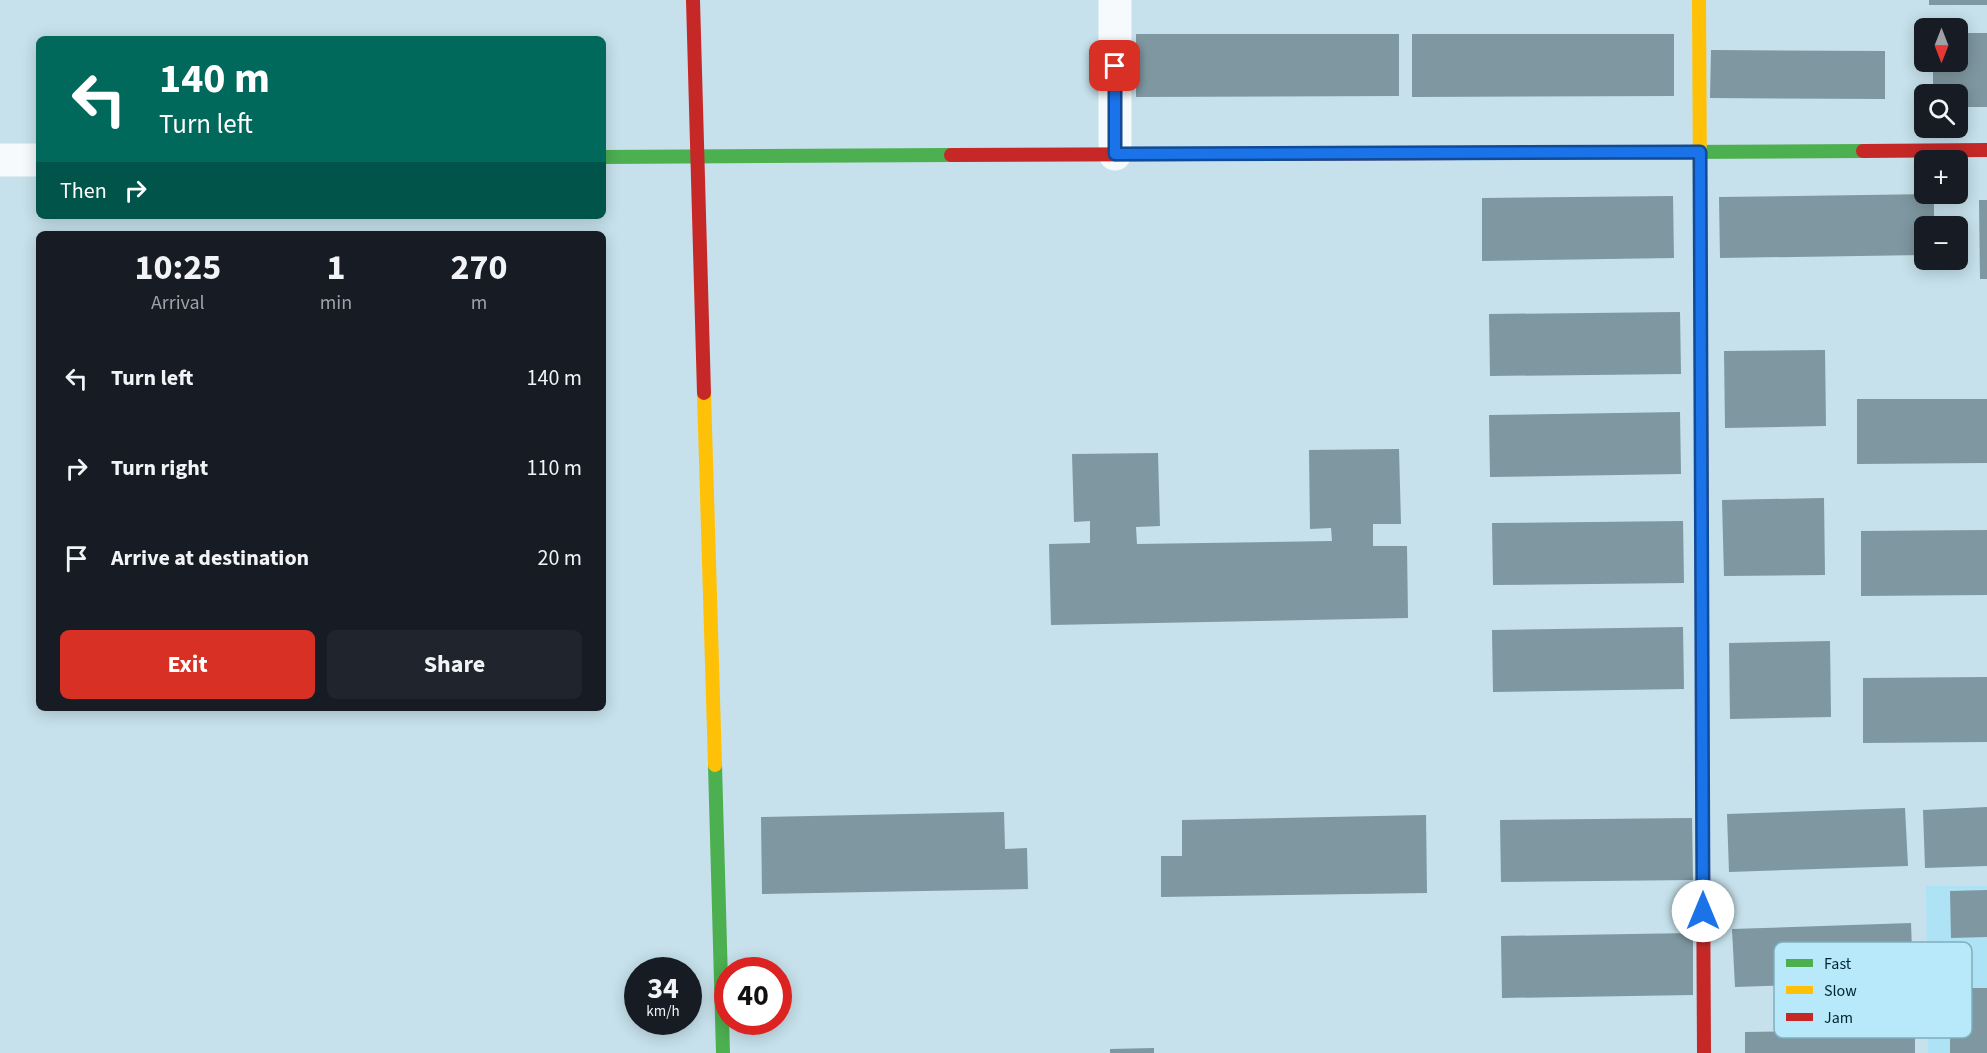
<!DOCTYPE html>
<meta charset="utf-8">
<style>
:root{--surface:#171b24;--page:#20242c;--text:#f1f3f6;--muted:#9ea1a6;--accent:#d93025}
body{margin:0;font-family:"Source Sans 3",sans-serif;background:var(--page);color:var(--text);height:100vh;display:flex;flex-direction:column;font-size:22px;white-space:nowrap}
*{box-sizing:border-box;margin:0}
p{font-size:20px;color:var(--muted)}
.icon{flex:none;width:33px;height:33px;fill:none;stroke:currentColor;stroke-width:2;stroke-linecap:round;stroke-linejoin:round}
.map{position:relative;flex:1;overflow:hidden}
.panel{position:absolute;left:36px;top:231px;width:570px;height:480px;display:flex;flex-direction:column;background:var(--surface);border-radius:9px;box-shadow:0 3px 15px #0003}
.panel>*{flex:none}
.guide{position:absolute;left:36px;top:36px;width:570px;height:183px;border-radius:9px;box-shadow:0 3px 15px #0003;background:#00695c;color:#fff;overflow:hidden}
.needle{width:39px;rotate:180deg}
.buttons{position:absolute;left:1914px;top:18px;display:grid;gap:12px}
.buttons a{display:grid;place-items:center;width:54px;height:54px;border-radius:9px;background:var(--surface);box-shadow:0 3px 15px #0003;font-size:30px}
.speed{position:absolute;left:624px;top:957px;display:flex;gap:12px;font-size:30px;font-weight:700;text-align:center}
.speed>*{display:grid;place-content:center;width:78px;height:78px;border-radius:50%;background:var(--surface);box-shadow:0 3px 15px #0003;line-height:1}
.speed small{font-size:15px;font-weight:400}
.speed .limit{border:9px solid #d22;background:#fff;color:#111}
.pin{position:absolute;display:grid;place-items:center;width:51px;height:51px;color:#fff;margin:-26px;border-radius:12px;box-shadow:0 3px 9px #0006}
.me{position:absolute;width:66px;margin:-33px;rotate:0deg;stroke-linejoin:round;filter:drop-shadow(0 0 4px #0008)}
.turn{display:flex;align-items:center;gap:21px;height:126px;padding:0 24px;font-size:27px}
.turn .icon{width:78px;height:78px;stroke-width:2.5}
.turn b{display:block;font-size:42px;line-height:51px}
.then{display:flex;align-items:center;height:57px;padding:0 24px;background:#0003;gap:12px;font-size:22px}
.eta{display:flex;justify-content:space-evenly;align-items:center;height:102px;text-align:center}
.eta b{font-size:36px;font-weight:700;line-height:42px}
.button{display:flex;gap:12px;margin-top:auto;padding:12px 24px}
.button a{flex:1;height:69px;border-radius:9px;background:var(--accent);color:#fff;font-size:24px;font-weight:700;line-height:69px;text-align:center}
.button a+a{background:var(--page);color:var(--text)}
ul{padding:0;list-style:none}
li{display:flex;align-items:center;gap:18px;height:90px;padding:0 24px}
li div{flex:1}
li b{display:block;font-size:22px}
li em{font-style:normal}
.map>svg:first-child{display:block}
.built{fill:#ade3f5}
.building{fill:#7e97a0}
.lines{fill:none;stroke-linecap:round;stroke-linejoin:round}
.street{stroke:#f6fafc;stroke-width:33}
.fast{stroke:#4caf50;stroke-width:14}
.slow{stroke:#ffc107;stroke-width:14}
.jam{stroke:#c62828;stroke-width:14}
.route-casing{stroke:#114b97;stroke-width:15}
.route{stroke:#1a73e8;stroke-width:10}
.key{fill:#b7e9fa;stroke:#80aebd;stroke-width:1.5}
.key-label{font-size:16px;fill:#00242f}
</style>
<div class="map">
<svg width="1987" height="1053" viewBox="0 0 1987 1053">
<rect width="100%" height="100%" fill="#c6e1eb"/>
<!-- built -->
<polygon class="built" points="1926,886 1987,886 1987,1053 1928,1053"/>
<!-- building -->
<g class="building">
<rect x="1929" y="0" width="58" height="5"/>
<polygon points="1958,33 1987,33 1987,107 1958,107 1958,94 1933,94 1933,62 1958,62"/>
<polygon points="1136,34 1399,34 1399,96 1136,97"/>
<polygon points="1412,34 1674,34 1674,96 1412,97"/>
<polygon points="1711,50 1885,51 1885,99 1710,98"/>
<polygon points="1934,194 1934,226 1924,226 1924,255 1720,258 1719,197"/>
<polygon points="1673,196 1674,258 1482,261 1482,198"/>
<polygon points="1979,200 1987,200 1987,279 1980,279"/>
<polygon points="1680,312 1681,374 1490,376 1489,314"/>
<polygon points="1825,350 1826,426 1725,428 1724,351"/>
<polygon points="1857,399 1987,399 1987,463 1857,464"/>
<polygon points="1680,412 1681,474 1490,477 1489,415"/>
<polygon points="1399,449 1401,524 1373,524 1373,546 1407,546 1408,618 1051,625 1049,544 1090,543 1090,521 1074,522 1072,454 1158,453 1160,526 1136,527 1137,544 1332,541 1331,528 1310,529 1309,450"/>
<polygon points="1824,498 1825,575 1724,576 1722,500"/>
<polygon points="1683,521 1684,583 1493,585 1492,523"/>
<polygon points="1987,530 1987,595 1861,596 1861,531"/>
<polygon points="1683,627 1684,689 1493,692 1492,630"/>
<polygon points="1830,641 1831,717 1730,719 1729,643"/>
<polygon points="1987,677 1987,742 1863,743 1863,678"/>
<polygon points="1987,807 1987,866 1925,868 1923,810"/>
<polygon points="1905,808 1908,866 1729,872 1727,814"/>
<polygon points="1004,812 1005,849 1027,848 1028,889 762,894 761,817"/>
<polygon points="1426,815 1427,893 1161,897 1161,856 1182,856 1182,820"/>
<polygon points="1692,818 1693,880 1501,882 1500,820"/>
<polygon points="1987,890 1987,937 1951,938 1950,891"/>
<polygon points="1911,923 1913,981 1735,987 1732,929"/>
<polygon points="1693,933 1693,995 1502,998 1501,936"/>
<rect x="1950" y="988" width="37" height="65"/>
<polygon points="1915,1029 1915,1053 1745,1053 1745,1032"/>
<polygon points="1154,1048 1154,1053 1110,1053 1110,1049"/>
</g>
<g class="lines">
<!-- street -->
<g class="street">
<polyline points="1115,0 1115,154"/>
<polyline points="0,160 39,160"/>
</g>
<!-- fast -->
<g class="fast">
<polyline points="1463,153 1863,151"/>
<polyline points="603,157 951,155"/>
<polyline points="1702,613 1703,857"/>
<polyline points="715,765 723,1053"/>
</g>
<!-- slow -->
<g class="slow">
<polyline points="1699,0 1701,378"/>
<polyline points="704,393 715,765"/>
</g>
<!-- jam -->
<g class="jam">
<polyline points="693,0 704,393"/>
<polyline points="1863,151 1987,150"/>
<polyline points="951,155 1463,153"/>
<polyline points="1701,378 1702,613"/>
<polyline points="1703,857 1704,1053"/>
</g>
</g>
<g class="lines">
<defs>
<polyline id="route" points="1115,66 1115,154 1700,152 1703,911"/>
</defs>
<!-- route casing -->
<use href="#route" class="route-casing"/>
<!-- route -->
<use href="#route" class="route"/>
</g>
<!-- legend -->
<rect x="1774" y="942" width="198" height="96" rx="9" class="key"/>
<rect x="1786" y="959" width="27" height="8" fill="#4caf50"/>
<rect x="1786" y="986" width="27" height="8" fill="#ffc107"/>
<rect x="1786" y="1013" width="27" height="8" fill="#c62828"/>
<g class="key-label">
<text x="1824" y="969">Fast</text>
<text x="1824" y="996">Slow</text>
<text x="1824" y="1023">Jam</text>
</g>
</svg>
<div class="buttons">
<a><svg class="needle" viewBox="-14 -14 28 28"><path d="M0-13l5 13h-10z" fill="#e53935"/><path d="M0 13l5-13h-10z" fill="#9ea1a6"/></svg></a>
<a><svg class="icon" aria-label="search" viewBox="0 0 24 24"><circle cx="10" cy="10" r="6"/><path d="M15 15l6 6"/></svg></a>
<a>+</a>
<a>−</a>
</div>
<div class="speed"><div>34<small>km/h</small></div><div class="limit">40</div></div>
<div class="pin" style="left:1115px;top:66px;background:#d93025"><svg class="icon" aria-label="arrive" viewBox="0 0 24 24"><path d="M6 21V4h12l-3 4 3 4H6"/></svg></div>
<svg class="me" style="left:1703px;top:911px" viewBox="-20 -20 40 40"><circle r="19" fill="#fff"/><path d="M0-13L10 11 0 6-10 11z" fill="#1a73e8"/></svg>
<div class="guide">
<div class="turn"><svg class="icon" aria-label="left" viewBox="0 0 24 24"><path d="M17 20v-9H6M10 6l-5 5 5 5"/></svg><div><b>140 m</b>Turn left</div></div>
<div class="then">Then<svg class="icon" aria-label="right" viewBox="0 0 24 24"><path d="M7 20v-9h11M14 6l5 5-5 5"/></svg></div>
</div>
<section class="panel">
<div class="eta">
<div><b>10:25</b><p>Arrival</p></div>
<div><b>1</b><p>min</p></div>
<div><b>270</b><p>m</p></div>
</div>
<ul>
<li><svg class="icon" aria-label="left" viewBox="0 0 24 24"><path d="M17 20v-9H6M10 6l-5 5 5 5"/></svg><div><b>Turn left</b></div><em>140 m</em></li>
<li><svg class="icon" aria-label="right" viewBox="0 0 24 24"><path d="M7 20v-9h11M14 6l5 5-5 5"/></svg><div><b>Turn right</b></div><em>110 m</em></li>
<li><svg class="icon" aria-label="arrive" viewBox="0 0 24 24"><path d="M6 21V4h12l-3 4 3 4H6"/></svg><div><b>Arrive at destination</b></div><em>20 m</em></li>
</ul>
<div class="button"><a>Exit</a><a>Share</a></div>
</section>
</div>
